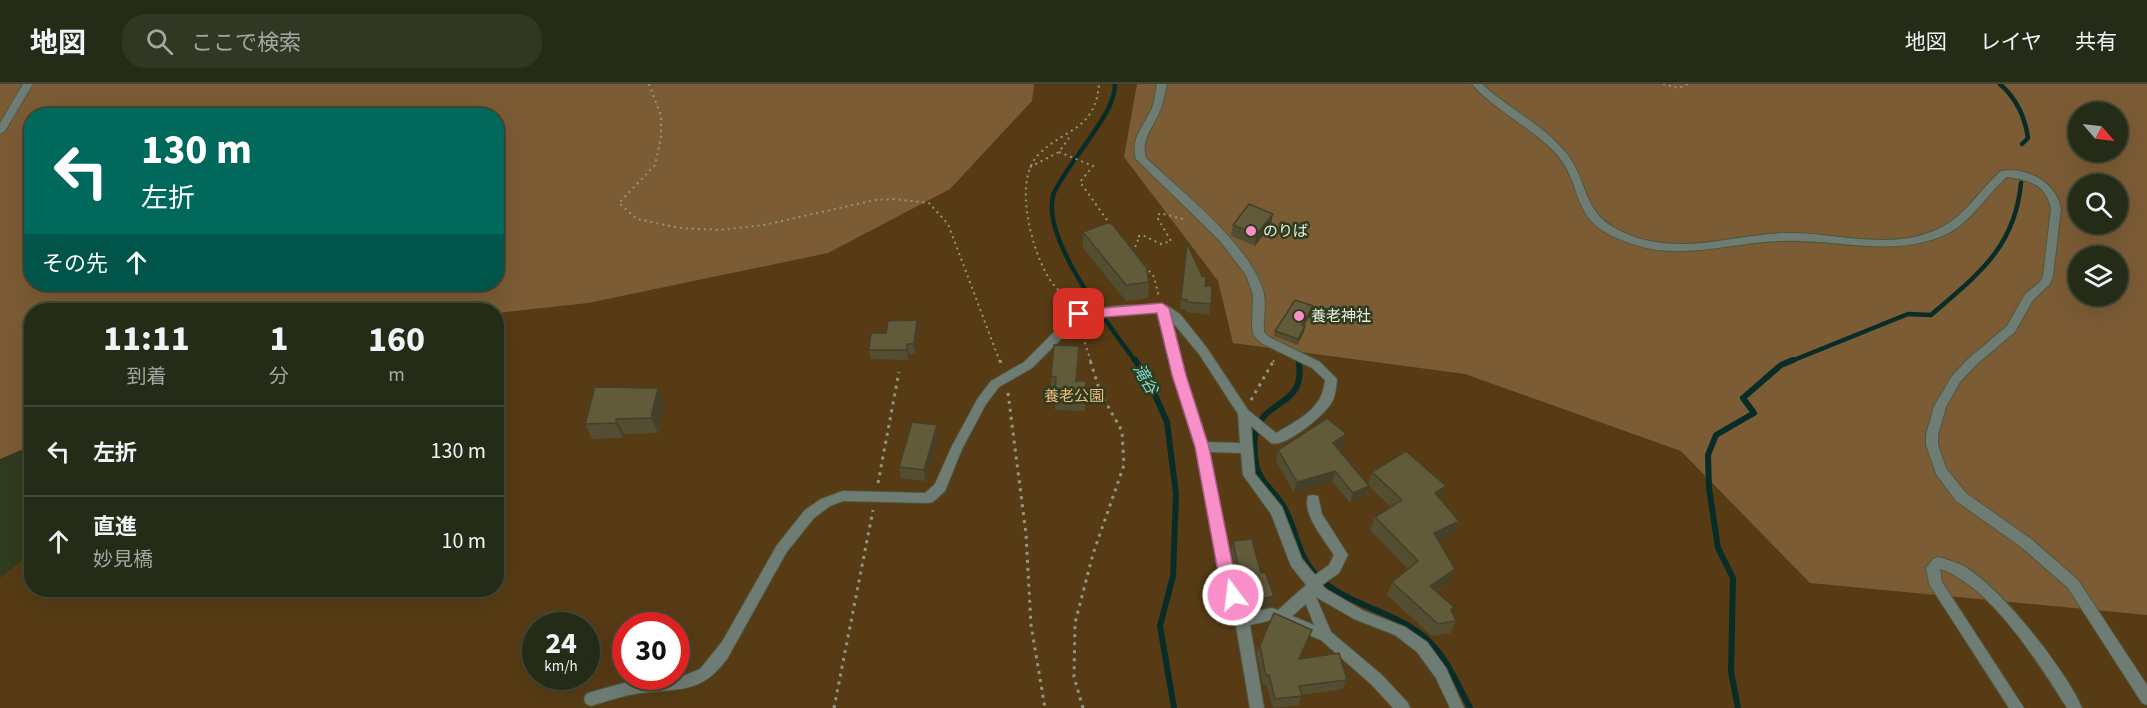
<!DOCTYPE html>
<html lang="ja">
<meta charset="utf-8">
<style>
:root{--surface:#242c17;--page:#303824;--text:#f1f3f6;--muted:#a3a7a1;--line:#414836}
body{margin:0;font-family:"Source Sans 3","Noto Sans JP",sans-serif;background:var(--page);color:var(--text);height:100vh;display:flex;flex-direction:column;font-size:22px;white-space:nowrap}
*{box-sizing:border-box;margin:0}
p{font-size:20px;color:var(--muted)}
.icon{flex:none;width:33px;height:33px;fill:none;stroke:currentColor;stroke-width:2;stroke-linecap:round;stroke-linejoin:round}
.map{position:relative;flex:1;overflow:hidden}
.details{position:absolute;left:24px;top:219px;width:480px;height:294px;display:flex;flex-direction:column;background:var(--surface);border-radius:24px;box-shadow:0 6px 24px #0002,0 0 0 2px var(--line)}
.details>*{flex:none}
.hud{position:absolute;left:24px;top:24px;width:480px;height:183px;border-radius:24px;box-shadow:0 6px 24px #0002,0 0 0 2px var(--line);background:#00695c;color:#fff;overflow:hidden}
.needle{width:39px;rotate:118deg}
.fabs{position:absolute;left:2068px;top:18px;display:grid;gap:12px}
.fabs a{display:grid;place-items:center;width:60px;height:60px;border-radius:50%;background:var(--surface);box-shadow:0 6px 24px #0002,0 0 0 2px var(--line);font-size:30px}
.speed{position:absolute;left:522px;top:528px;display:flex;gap:12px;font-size:30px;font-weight:700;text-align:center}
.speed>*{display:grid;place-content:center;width:78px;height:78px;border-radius:50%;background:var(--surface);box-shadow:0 6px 24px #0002,0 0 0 2px var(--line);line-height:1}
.speed small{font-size:15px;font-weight:400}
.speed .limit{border:9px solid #d22;background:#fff;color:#111}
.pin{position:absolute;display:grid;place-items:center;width:51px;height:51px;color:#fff;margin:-26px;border-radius:12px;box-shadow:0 3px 9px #0006}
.me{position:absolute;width:66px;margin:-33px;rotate:345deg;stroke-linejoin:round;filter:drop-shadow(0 0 4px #0008)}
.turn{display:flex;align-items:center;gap:21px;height:126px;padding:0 18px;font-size:27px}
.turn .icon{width:78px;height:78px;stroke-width:2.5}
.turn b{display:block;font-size:42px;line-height:51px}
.then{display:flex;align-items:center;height:57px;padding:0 18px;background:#0003;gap:12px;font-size:22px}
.eta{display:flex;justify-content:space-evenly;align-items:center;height:102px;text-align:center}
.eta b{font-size:36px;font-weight:700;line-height:42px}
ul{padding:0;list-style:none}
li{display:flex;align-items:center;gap:18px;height:90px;padding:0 18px;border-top:2px solid var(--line)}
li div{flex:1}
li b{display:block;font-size:22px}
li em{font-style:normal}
header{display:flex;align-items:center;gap:36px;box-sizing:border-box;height:84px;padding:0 30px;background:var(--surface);border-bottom:2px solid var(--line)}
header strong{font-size:28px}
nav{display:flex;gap:33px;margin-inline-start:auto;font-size:21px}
.search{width:420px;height:54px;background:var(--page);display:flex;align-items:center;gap:15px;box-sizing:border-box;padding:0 21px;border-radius:24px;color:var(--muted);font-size:22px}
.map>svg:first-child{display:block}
.green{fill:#573b15;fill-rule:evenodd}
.forest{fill:#7c5c35;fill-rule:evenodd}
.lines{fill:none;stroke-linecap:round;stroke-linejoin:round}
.stream-far1{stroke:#082c27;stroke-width:4.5}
.stream{stroke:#082c27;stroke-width:6}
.minor-casing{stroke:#4d583e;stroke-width:2}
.path-far1{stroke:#8e9781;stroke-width:2;stroke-dasharray:2 4;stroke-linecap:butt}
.path{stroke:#8e9781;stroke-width:3;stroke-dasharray:3 5;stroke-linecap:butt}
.minor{fill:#6f7c73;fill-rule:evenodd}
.wall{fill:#534e32}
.shaded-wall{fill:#444029}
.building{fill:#615b3a;stroke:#444029;stroke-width:1.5}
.route{fill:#f98fc9;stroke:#a25d83;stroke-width:1.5}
.poi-dot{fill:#f98fc9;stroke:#303b1f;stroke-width:2}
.labels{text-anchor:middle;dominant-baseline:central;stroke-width:5;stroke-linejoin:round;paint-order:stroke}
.poi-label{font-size:15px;fill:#e8f0df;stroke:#303b1f;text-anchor:start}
.park-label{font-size:15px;fill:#f2be80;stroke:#303b1f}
.water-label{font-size:16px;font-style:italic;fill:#78dece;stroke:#303b1f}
</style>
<header>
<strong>地図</strong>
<div class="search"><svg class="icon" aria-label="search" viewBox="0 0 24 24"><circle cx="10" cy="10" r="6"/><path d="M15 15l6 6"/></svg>ここで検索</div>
<nav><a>地図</a><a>レイヤ</a><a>共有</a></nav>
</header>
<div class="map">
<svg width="2147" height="624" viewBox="0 0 2147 624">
<rect width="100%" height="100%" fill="#303b1f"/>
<!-- green -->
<path class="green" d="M687 0H1948L2079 100V140H2118L2147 149V624H0V494L31 469 32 506H496V200ZM2079 172H2118V212H2079ZM536 542H586V592H536ZM626 542H676V592H626Z"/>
<!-- forest -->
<g class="forest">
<path d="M0 0H1034L1032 17 950 105 828 169 588 219 497 229 496 226H32L31 362 0 375ZM32 32H496V200H32Z"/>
<path d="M1137 0H2147V531L1810 499 1681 367 1465 290 1233 259 1218 197 1124 73ZM2079 28H2118V68H2079ZM2079 100H2118V140H2079ZM2079 172H2118V212H2079Z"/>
</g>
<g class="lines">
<!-- stream-far1 -->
<g class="stream-far1">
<path d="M1115 0C1115 22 1096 44 1085 61 1077 73 1056 100 1053 112 1042 156 1110 243 1136 278"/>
<path d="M2000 0C2016 14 2025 33 2028 54L2022 60"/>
<path d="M1789 278 1908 230 1931 231C1977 191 2015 164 2021 99"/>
</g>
<!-- stream -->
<g class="stream">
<polyline points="1135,276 1147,293 1167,338 1176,410 1173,492 1160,542 1174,624"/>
<path d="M1299 279C1305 324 1264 314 1256 348 1253 356 1255 371 1256 380 1259 398 1277 409 1285 425 1297 448 1298 472 1316 491 1344 520 1387 525 1419 549 1444 566 1456 598 1470 624"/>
<polyline points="1738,624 1731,588 1733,494 1718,464 1709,404 1708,371 1716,351 1754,329 1743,314 1781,281 1793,276"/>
</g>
<defs>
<g id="minor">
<polygon points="23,0 33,0 5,47 0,50 0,39"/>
<path d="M1157 0H1167C1165 8 1164 16 1161 24 1155 42 1140 54 1146 74 1181 107 1248 159 1263 206 1267 220 1263 234 1264 248L1269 253 1320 278 1337 295C1336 303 1336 311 1332 318 1325 331 1285 364 1271 359L1251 342 1255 390 1282 423 1302 475 1315 491 1329 481 1334 471C1325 456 1302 431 1308 412L1313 411 1318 412 1322 430 1348 471 1339 489 1322 501 1326 505 1364 527 1405 543 1427 558 1446 584 1464 624H1450L1436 594 1417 568 1395 551 1354 535 1316 513 1331 548 1382 591 1408 619 1410 624H1393L1372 601 1321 556 1272 536 1250 541 1264 624H1250L1235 536 1220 493 1196 363 1173 291 1157 228 1082 234 1032 284 999 303 986 320 962 365 945 407 933 418 928 419 843 417 830 422 814 434 786 469 727 575C701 610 680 604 641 609 624 611 607 617 591 622L586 620 584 615 586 610 591 608 635 596 683 592 700 585 722 558 777 461 805 426 821 415 843 407 925 409 935 400 952 362 978 314 991 297 1024 278 1075 227 1079 226 1127 221H1166L1180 230 1207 264 1248 326 1276 349C1298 336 1323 325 1325 296L1312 284 1261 259 1254 252 1252 243 1253 211 1246 191 1220 157 1136 75C1130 54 1144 42 1152 24 1155 17 1155 8 1157 0ZM1170 235 1199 270 1238 330 1240 359 1207 358 1185 291ZM1209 368 1241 369 1243 391 1271 430 1291 482 1306 501 1278 526 1272 524 1246 529 1234 493ZM1306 520 1314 541 1292 532Z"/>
<path d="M1472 0H1482C1509 25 1544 41 1567 70 1587 95 1583 127 1615 144 1633 155 1655 159 1676 160 1712 161 1748 150 1785 149 1835 148 1890 168 1938 145 1965 133 1980 105 2001 87 2028 83 2056 98 2061 125L2053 192 2050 200 2033 216 2015 248 1977 280 1960 298 1946 323 1938 351V361L1946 384 1966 409 2031 455 2078 496 2147 601V621L2142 619 2068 504 2021 463 1956 417 1936 390 1926 361V351L1934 322 1952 292 1969 274 2007 242 2025 210 2040 198 2043 192 2051 125C2046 100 2029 96 2007 93 1986 111 1971 139 1945 151 1892 174 1838 155 1783 157 1741 158 1699 171 1657 166 1639 163 1620 157 1605 148 1573 129 1580 99 1559 73 1534 44 1497 29 1472 0Z"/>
<path d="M1938 473C1945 475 1953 477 1960 480 1997 498 2066 586 2082 624H2067C2040 581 1990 501 1940 485L1942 498 2024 624H2009L1929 500 1926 484 1933 475Z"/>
</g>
</defs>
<!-- minor casing -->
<use href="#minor" class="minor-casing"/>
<!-- path-far1 -->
<g class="path-far1">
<polyline points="649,0 661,32 661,54 655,81 619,119 637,135 680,144 720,146 764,141 875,116 894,115 929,119 948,140 1000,278"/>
<polyline points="1663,0 1678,4 1688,0"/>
<polyline points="1059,68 1093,82 1080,98 1112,143"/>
<polyline points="1030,83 1059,68 1071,51"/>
<polyline points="1132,168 1138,158 1137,153 1142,151 1161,160 1171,157 1157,133 1160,129 1183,135"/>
<polyline points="1145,182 1154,193 1159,213"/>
<path d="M1070 220C1063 210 1053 202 1047 191 1031 163 1013 95 1039 70 1065 44 1095 47 1099 0"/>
<polyline points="1081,247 1091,278"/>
<polyline points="1273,278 1275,275"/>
</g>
<!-- path -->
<g class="path">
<polyline points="1000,276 1001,280"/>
<polyline points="1008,309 1026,450 1031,541 1045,624"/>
<polyline points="1251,316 1274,276"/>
<polyline points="878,399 899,288"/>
<polyline points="834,624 873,426"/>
<polyline points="1083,624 1074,593 1075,539 1093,470 1124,381 1122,347 1100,308 1090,276"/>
</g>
<!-- minor -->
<use href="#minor" class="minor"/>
</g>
<!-- wall -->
<g class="wall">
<polygon points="1233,141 1271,141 1255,162 1231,152"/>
<polygon points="1083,148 1149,198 1148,214 1126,217 1083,164"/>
<polygon points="1187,159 1205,202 1212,202 1209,231 1186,228 1186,226 1180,225"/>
<polygon points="1313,222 1312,228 1304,242 1305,242 1304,248 1297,261 1274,252 1275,247"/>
<polygon points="917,236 918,246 915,270 909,270 908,276 871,275 869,266 886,249"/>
<polygon points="1079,273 1077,297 1086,297 1085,327 1055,326 1055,303 1051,303 1051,292"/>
<polygon points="664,319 658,349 624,350 623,354 592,355 585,340"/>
<polygon points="937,341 938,352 925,397 901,394 899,383"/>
<polygon points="1346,350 1343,361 1338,365 1368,401 1372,388 1446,402 1440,415 1459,437 1453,450 1439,457 1449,498 1436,507 1452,528 1456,537 1450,549 1432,552 1387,511 1392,498 1408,485 1370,446 1375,433 1391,423 1369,402 1366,412 1350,419 1332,397 1294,409 1276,377 1278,366"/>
<polygon points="1233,457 1261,489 1271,522 1248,526 1236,492 1231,467"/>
<polygon points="1312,546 1309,555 1300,575 1347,596 1343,605 1301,611 1299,621 1273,624 1266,600 1263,601 1257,570 1260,561"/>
</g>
<!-- shaded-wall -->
<g class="shaded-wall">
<polygon points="1273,130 1271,141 1255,162 1256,151"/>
<polygon points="1313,222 1312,228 1301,247 1302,241"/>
<polygon points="917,236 918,246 915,270 914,260"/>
<polygon points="1305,242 1304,248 1297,261 1298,255"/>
<polygon points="907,260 909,270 908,276 907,266"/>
<polygon points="658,304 664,319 658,349 651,334"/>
<polygon points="616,335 624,350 623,354 616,339"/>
<polygon points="937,341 938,352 925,397 924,386"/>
<polygon points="1346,350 1343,361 1330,370 1333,359"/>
<polygon points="1335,387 1332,397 1294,409 1297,398"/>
<polygon points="1369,402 1366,412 1350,419 1353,409"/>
<polygon points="1446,402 1440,416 1435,409"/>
<polygon points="1459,437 1453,450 1429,462 1434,449"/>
<polygon points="1455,485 1449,498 1424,514 1430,502"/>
<polygon points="1274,512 1271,522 1248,526 1250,517"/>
<polygon points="1312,546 1309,555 1296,584 1299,575"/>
</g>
<!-- building -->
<g class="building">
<polygon points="1249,120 1273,130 1256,151 1233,141"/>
<polygon points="1107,139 1112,140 1146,183 1149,198 1126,201 1083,148"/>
<polygon points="1187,159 1202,192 1206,193 1205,202 1212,202 1211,220 1187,218 1187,216 1181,215"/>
<polygon points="1295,216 1313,222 1302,241 1305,242 1298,255 1275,247"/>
<polygon points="917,236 914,260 907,260 907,266 869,266 871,249 886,249 888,237"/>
<polygon points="1054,261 1079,262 1076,297 1086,297 1085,317 1054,316 1056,293 1051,292"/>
<polygon points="595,303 658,304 651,334 616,335 616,339 585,340"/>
<polygon points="1327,334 1346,350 1333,359 1369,402 1353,409 1335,387 1297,398 1278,366"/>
<polygon points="912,338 937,341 924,386 899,383"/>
<polygon points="1406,367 1446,402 1435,409 1459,437 1434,449 1455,485 1430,502 1454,523 1451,526 1456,537 1438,540 1392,498 1418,477 1375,433 1402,416 1372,388"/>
<polygon points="1252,455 1261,489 1265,488 1274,512 1250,517 1238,482 1233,457"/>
<polygon points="1274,529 1312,546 1299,575 1339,569 1347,596 1299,602 1302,612 1275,615 1269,591 1266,592 1260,561"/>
</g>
<!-- route -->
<polygon class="route" points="1162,219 1169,224 1186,291 1209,363 1235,493 1240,511 1238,516 1233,518 1227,516 1219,493 1195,363 1172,291 1157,229 1079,235 1072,230 1079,226"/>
<!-- markers -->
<g class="poi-dot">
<circle cx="1251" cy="147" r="6"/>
<circle cx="1299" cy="232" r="6"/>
</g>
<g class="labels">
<!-- poi labels -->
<g class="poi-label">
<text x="1263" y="147">のりば</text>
<text x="1311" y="232">養老神社</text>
</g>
<!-- park labels -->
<g class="park-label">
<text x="1074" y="312">養老公園</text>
</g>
<!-- water labels -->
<g class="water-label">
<text transform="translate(1145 295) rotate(60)">滝谷</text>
</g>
</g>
</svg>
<div class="fabs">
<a><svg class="needle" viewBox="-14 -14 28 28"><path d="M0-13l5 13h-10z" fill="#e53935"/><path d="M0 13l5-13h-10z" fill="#a3a7a1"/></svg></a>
<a><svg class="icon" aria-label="search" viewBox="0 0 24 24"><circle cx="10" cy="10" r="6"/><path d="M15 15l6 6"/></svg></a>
<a><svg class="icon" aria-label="layers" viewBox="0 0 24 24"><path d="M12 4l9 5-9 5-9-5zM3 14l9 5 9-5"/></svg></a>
</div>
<div class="speed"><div>24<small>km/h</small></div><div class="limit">30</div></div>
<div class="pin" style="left:1079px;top:230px;background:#d93025"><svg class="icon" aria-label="arrive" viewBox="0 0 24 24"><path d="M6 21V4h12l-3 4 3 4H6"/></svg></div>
<svg class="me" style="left:1233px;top:511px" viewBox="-20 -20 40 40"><circle r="17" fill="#f98fc9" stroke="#fff" stroke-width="3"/><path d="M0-11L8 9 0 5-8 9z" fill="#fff"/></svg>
<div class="hud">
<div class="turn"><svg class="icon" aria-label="left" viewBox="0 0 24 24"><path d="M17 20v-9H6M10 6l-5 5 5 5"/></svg><div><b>130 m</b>左折</div></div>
<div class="then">その先<svg class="icon" aria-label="ahead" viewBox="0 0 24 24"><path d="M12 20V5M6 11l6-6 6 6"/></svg></div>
</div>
<section class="details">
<div class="eta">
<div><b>11:11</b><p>到着</p></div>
<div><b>1</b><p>分</p></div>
<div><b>160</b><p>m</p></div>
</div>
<ul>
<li><svg class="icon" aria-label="left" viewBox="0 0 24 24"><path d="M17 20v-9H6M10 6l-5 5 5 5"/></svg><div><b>左折</b></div><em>130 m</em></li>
<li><svg class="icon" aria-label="ahead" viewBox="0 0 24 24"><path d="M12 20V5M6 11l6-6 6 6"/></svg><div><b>直進</b><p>妙見橋</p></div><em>10 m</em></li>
</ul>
</section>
</div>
